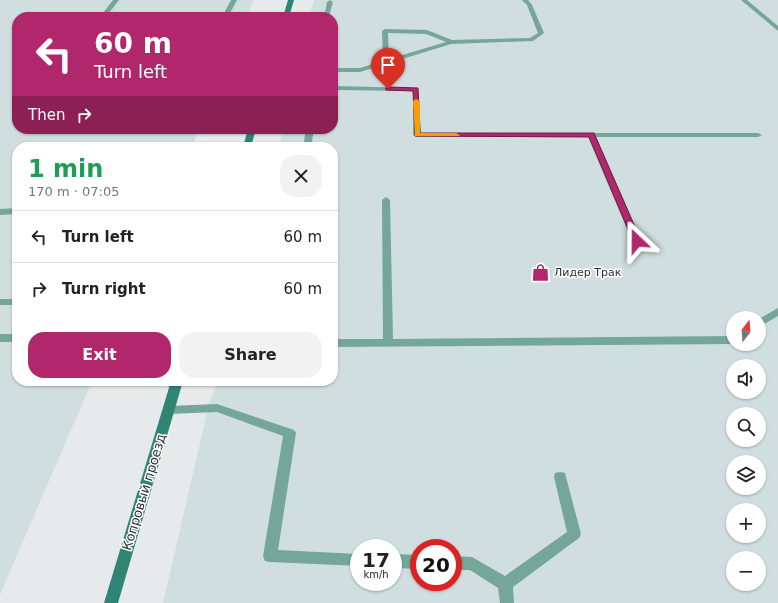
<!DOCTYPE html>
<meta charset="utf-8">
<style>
:root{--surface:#fff;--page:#f2f2f2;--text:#222;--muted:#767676;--line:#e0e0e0;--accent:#b0286b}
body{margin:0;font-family:"DejaVu Sans",sans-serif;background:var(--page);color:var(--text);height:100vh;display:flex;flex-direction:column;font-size:15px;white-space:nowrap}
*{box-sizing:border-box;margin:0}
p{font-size:13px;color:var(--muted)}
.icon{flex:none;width:22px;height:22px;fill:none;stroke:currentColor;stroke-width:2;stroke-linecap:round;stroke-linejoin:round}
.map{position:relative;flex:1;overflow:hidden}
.drawer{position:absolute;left:12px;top:142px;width:326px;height:244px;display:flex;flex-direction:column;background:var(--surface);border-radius:16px;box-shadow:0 1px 3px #0004}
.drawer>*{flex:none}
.guide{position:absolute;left:12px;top:12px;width:326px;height:122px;border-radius:16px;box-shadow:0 1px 3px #0004;background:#b0286b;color:#fff;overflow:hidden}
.needle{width:26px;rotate:17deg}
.fabs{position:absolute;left:726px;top:311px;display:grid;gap:8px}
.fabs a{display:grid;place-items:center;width:40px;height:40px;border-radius:50%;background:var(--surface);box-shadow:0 1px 3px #0004;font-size:20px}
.speed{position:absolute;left:350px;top:539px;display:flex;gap:8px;font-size:20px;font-weight:700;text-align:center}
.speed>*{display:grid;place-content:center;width:52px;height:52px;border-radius:50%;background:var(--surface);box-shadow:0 1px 3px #0004;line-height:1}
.speed small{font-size:10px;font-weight:400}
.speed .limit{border:6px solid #d22;background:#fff;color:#111}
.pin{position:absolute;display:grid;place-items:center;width:34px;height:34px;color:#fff;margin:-41px -17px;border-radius:50% 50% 50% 0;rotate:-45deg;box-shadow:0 0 4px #0007}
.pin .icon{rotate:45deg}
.me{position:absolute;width:44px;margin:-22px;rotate:337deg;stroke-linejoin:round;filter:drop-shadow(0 0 3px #0008)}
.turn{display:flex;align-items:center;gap:14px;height:84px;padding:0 16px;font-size:18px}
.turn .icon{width:52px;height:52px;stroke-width:2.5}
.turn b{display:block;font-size:28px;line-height:34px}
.then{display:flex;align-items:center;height:38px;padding:0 16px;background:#0003;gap:8px;font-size:15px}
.round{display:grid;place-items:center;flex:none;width:42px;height:42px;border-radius:16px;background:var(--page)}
.head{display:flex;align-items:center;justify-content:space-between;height:68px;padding:0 16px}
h1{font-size:24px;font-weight:800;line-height:30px;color:#1e9e55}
.primary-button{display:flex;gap:8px;margin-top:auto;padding:8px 16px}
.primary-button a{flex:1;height:46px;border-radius:16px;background:var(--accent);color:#fff;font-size:16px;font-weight:800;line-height:46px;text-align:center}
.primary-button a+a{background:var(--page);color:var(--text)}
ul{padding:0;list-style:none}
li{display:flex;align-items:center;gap:12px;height:52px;padding:0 16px;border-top:1px solid var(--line)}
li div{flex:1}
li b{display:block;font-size:15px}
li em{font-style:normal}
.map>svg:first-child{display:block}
.built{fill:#d1dee0;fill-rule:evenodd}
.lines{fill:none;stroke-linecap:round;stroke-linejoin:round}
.service{fill:#74a79a;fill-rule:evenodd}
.secondary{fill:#2e8574;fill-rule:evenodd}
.route{fill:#b0286b;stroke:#721a46}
.slow{fill:#f59e0b}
.labels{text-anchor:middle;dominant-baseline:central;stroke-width:3;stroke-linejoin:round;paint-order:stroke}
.poi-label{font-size:11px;fill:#2c2e2e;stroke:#fff;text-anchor:start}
.near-street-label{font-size:13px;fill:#2c2e2e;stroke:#fff}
</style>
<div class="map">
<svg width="778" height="603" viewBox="0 0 778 603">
<rect width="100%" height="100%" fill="#e6eaea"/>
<!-- built -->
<g class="built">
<polygon points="0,0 254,0 247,17 17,17 17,129 199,129 192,147 17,147 17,381 92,381 0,595"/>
<path d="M314 0H778V603H163L209 404 218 381H333V147H279L283 129H333V17H309ZM733 318H759V344H733ZM733 366H759V392H733ZM733 414H759V440H733ZM733 462H759V488H733ZM733 510H759V536H733ZM359 548H393V582H359ZM419 548H453V582H419ZM733 558H759V584H733Z"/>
</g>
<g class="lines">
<!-- service -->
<g class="service">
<polygon points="113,0 119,0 106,17 100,17"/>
<polygon points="231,0 237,0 228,17 222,17"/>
<polygon points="330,0 333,2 329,16 286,17 283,15 286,13 325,13 327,2"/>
<path d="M522 0H528L532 5 544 33 533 41 451 44 360 72H333V68H360L383 61 382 31 385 29 427 30 452 40 530 38 538 33 527 5ZM388 33 426 34 446 42 389 59Z"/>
<polygon points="741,0 747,0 778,26 778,31"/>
<polygon points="333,86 418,88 421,133 758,133 762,135 758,137 596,137 642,241 637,244 632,241 588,137 417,137 413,135 413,91 333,90"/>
<polygon points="306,129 314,129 311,147 303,147"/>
<polygon points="386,197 390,200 393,339 733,336 733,344 333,347 333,339 383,339 382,200"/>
<polygon points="17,208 17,214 0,215 0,209"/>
<rect x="0" y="299" width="17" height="6"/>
<polygon points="778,308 778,316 759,327 759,319"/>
<rect x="0" y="334" width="17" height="8"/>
<polygon points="217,404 294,430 296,433 278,550 359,554 359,566 270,562 265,561 263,556 283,436 217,412 169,414 165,413 163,410 165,407 169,406"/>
<polygon points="560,472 565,473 566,477 581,534 579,538 513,587 514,603 500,603 498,588 470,570 453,570 453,556 472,557 505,576 567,532 554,477 555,473"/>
<polygon points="393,554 419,555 419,569 393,568"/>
</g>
<!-- secondary -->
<g class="secondary">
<polygon points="288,0 294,0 289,17 283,17"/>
<polygon points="248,129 256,129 251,147 243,147"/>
<polygon points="171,381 183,381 118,603 104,603"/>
</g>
</g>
<!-- route -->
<polygon class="route" points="388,87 418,88 420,133 594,133 641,241 637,244 633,241 589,137 415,136 413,91 386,90 386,88"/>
<!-- slow -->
<polygon class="slow" points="416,99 420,101 420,133 456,133 460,135 459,136 415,136 413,101"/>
<!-- icons -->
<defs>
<symbol id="shop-bare" viewBox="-9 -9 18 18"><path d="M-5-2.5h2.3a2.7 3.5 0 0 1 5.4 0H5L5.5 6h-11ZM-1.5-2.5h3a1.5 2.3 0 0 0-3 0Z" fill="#b0286b" stroke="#fff" stroke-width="2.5" paint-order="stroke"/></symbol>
</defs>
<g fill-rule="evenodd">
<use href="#shop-bare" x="528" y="260" width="25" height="25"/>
</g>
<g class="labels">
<!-- poi labels -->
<g class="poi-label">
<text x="554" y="272">Лидер Трак</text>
</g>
<!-- near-street labels -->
<g class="near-street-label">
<text transform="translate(144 492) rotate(-73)">Копровый проезд</text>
</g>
</g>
</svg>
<div class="fabs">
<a><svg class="needle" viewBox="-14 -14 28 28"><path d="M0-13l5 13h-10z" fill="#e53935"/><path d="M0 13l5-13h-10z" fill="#767676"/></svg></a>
<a><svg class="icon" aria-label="sound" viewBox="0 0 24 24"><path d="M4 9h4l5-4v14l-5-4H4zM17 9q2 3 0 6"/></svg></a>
<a><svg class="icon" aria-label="search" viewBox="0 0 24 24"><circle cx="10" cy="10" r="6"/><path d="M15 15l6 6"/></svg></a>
<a><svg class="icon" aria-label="layers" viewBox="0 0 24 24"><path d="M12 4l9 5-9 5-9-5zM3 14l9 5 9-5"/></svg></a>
<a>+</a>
<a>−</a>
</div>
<div class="speed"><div>17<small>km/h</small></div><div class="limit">20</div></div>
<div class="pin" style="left:388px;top:89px;background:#d93025"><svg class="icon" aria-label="arrive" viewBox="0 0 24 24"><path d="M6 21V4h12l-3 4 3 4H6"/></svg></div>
<svg class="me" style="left:637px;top:241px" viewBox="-20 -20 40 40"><path d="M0-17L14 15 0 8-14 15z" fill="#b0286b" stroke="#fff" stroke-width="4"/></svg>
<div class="guide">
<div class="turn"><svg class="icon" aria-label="left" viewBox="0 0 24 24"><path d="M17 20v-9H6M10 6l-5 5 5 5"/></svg><div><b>60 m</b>Turn left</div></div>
<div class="then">Then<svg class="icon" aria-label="right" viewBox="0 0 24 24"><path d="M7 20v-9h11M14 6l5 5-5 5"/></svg></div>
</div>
<section class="drawer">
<div class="head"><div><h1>1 min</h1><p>170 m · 07:05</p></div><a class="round"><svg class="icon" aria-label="close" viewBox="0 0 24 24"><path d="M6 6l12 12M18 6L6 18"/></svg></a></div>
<ul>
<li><svg class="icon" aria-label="left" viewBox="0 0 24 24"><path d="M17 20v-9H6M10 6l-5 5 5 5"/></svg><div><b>Turn left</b></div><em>60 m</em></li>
<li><svg class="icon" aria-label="right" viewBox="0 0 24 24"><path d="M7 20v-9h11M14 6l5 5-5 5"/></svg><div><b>Turn right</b></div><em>60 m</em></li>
</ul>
<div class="primary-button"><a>Exit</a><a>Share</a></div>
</section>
</div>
